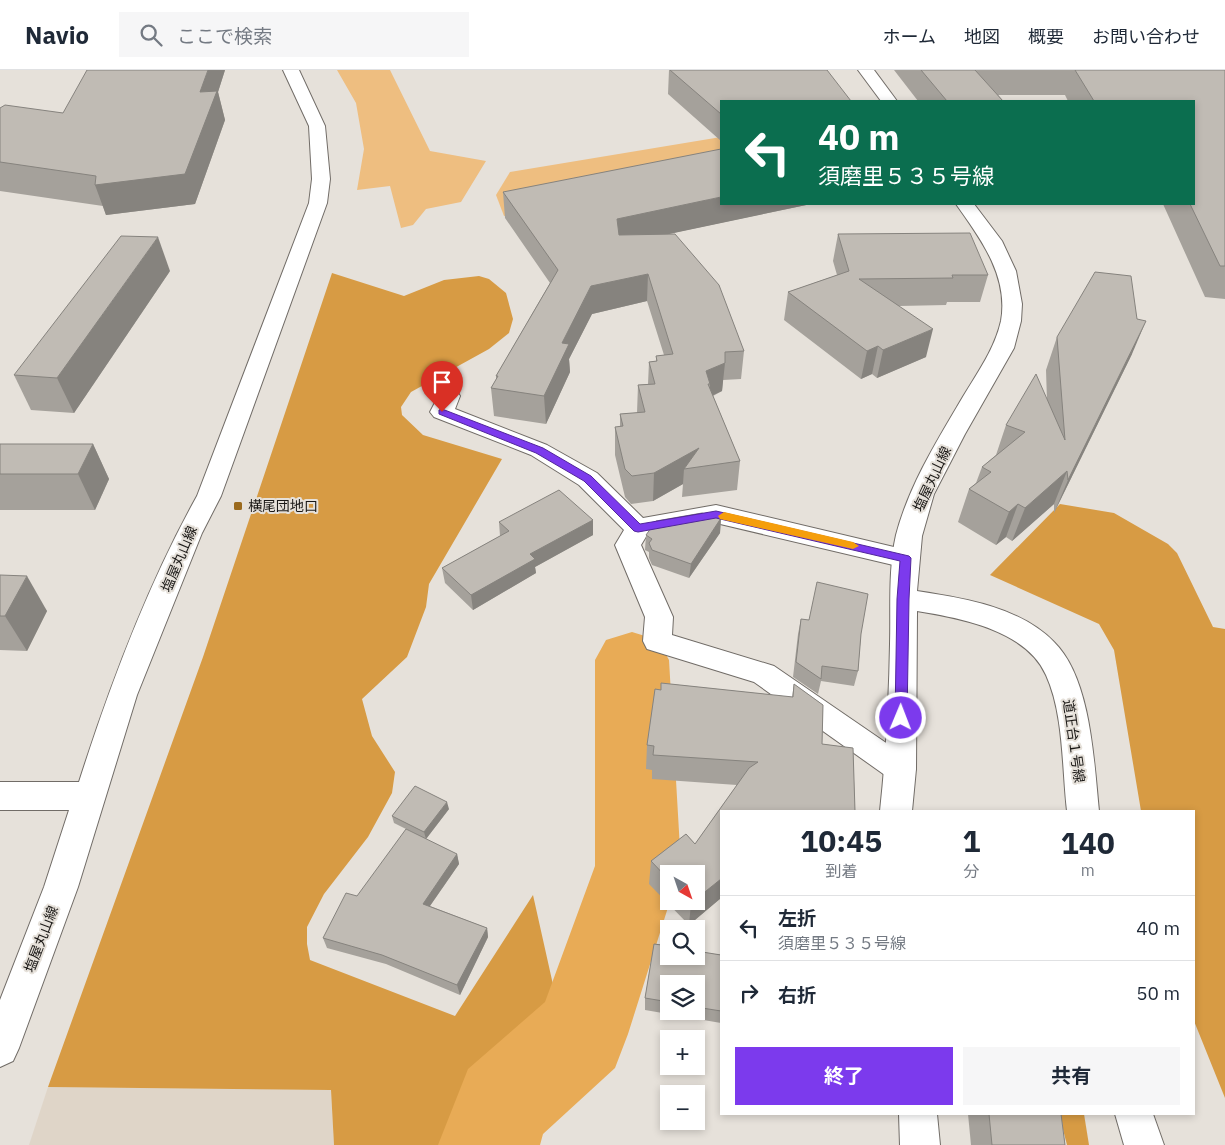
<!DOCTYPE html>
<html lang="ja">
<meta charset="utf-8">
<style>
:root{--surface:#fff;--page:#f6f6f7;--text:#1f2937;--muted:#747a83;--line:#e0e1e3;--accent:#7c3aed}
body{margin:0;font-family:"IBM Plex Sans","Noto Sans JP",sans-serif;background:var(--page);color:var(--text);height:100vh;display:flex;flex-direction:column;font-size:19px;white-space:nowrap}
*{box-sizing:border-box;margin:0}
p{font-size:16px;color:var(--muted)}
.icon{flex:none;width:28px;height:28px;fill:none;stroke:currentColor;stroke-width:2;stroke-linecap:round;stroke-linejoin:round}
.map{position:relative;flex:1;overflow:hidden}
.drawer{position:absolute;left:720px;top:740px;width:475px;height:305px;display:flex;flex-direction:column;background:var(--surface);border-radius:0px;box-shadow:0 2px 8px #0003}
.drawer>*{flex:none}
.top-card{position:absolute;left:720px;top:30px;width:475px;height:105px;border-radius:0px;box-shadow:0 2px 8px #0003;background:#0b6e4f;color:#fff;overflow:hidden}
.needle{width:32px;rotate:140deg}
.fabs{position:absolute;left:660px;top:795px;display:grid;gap:10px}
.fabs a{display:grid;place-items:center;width:45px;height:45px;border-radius:0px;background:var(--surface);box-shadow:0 2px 8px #0003;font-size:25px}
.pin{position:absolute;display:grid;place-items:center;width:42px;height:42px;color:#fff;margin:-51px -21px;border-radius:50% 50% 50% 0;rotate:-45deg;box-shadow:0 0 5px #0007}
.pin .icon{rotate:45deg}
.me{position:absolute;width:55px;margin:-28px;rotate:1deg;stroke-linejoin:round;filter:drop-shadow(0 0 4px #0008)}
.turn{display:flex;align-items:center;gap:18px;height:105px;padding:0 15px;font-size:22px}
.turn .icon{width:65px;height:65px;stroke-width:2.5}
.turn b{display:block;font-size:35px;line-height:42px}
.eta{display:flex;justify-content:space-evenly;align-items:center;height:85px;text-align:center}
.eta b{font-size:30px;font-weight:700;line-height:35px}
.button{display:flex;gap:10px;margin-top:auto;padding:10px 15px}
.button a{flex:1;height:58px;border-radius:0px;background:var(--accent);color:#fff;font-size:20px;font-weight:700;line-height:58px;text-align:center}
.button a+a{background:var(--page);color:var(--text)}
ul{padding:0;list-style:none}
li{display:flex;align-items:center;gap:15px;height:65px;padding:0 15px;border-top:1px solid var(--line)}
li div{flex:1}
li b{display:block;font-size:19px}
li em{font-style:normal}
header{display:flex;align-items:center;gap:30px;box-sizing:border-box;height:70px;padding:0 25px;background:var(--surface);border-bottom:1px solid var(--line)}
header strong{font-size:24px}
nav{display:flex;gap:28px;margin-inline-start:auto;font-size:18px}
.search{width:350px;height:45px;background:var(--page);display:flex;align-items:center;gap:12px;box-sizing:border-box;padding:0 18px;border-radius:0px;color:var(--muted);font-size:19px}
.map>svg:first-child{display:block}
.built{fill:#dfd5c8}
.green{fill:#eebe80}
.forest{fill:#d79b44}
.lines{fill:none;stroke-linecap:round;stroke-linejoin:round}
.river{fill:#e8ab56;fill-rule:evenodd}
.minor-casing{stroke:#716c67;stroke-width:2}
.tertiary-casing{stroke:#716c67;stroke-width:2}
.minor{fill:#fff;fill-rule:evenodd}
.tertiary{fill:#fff;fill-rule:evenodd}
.wall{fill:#a5a19b;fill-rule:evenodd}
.shaded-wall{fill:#86837e}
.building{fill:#c0bbb4;stroke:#86837e}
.route{fill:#7c3aed;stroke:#51269a}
.slow{fill:#f59e0b}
.poi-dot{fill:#9b6a1d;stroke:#e6e1da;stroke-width:2}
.labels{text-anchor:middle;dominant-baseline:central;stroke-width:4;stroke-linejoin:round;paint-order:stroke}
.street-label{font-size:14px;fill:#1a1816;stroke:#e6e1da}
.poi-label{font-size:14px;fill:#1a1816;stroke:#e6e1da;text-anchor:start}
</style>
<header>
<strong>Navio</strong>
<div class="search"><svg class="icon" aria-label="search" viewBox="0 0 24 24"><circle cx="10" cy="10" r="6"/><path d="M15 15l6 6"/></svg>ここで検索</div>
<nav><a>ホーム</a><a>地図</a><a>概要</a><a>お問い合わせ</a></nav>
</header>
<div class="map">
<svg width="1225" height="1075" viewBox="0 0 1225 1075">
<rect width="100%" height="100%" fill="#e6e1da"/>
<!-- built -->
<polygon class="built" points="48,1017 331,1020 334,1075 29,1075"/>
<!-- green -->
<g class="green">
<polygon points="337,0 390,0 430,81 486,91 461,132 426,139 413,155 401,158 390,116 357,120 364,79 356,33"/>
<polygon points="721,67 721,101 504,146 496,125 510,102"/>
</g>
<!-- forest -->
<g class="forest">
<polygon points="332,203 404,226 444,210 479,206 489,209 506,223 513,249 509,263 489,279 411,322 401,337 402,345 423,365 502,389 429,514 426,537 407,587 362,629 372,666 395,702 392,723 368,767 324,824 307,857 307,874 310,890 455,946 533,825 560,946 525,958 497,986 463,1043 457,1075 334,1075 331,1020 48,1017 203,587"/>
<polygon points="1060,434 1114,443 1168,474 1177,483 1213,557 1225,559 1225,1028 1194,951 1194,741 1141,741 1114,580 1099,554 990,505"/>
<polygon points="1059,1044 1084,1044 1089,1075 1067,1075"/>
</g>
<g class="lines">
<!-- river -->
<polygon class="river" points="632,562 658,570 669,590 681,796 678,804 669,804 670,831 628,964 615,998 543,1064 540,1075 438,1075 468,999 545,932 595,796 595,590 606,570"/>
<defs>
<polygon id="minor" points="449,319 457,321 460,326 455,339 547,375 597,403 643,448 716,435 915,482 919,489 915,496 906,498 716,453 647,465 641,475 673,547 672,565 774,596 911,690 916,699 911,708 900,712 889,708 754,612 647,579 643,571 645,547 615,475 624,460 579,415 531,385 434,347 430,342 441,321"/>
<g id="tertiary">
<path d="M283 0H299L325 56 330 109 327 133 221 426 202 463 137 625 78 817 19 978 13 991 0 997V930L44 817 69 740H0V712H79C110 615 147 516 197 426L309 133 312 109 309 56Z"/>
<polygon points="858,0 874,0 897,31 881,31"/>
<path d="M956 134H974L1002 171 1016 201 1022 234 1021 251 1014 278 965 364 934 424 922 466 917 521C963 528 1020 537 1054 572 1091 608 1094 692 1099 741H1067C1062 699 1064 644 1046 605 1026 560 960 548 917 541L916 699 912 741H880C886 686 889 630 890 574 891 538 888 500 896 465 909 415 938 369 964 325 978 302 995 278 1001 251 1009 206 980 168 956 134Z"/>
<polygon points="899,1044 937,1044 940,1075 900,1075"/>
<polygon points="1115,1044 1153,1044 1164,1075 1124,1075"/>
</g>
</defs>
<!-- minor casing -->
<use href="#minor" class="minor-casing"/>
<!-- tertiary casing -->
<use href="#tertiary" class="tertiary-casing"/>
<!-- minor -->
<use href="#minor" class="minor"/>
<!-- tertiary -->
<use href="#tertiary" class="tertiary"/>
</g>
<!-- wall -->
<g class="wall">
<polygon points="225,0 218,22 225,50 195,134 106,145 103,136 0,121 0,38 63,43"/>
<polygon points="669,0 827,0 721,31 721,71 668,24"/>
<polygon points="894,0 1225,0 1225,229 1205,227 1163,134 1194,134 1194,31 1068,31 1065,25 998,25 1003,31 918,31"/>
<polygon points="503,122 811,134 668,164 744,281 741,309 723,310 722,321 713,326 740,391 737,420 682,427 683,414 653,431 631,434 625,427 615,385 615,357 620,357 620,344 637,343 638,315 648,314 649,292 656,291 656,286 664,285 647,231 592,244 569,289 570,302 546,354 494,346 491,318 496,310 496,306 550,213 505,148"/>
<polygon points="838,164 988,205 980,232 947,232 946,235 899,236 926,287 877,308 872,304 861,309 784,250 788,222 837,205 833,191"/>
<polygon points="170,201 74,343 31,340 14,305"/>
<polygon points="1057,267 1132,284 1054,443 1054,434 1012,471 1006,467 996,475 958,452 969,419 976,413 982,397 996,385 1006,355 1047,331 1046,300"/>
<polygon points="0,374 93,374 109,409 95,440 0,440"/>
<polygon points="721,448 720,463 689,508 652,495 649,488 649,482 645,480 646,465"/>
<polygon points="593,450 593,465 535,497 536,503 473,540 445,513 442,498 500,466 499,452"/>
<polygon points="0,505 47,541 27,581 0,580"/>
<polygon points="801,549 861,564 858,601 854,616 821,611 818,624 793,607 798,564"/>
<path d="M661 613 792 627 794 614 823 635 822 674 853 678 855 741H721V828L689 855 649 814 651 791 686 764 695 774 737 715 652 709V700L646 699 647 675 655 619 661 620ZM669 804H696V831H669Z"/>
<polygon points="449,739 426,769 394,753 392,746"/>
<polygon points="457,784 459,794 430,836 487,858 488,867 460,925 386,894 327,878 323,868 357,826"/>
<path d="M654 874 669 876V886H696V881L721 885V953L645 940V928ZM669 914H696V941H669Z"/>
<polygon points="968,1044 1061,1044 1065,1075 971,1075"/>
</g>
<!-- shaded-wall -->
<g class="shaded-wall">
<polygon points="208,0 225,0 218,22 225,50 195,134 106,145 95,115 200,22"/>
<polygon points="721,127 721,134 811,134 617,175 617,149"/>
<polygon points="158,167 170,201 74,343 57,308"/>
<polygon points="648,204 647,231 592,244 569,289 570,302 546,354 544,326 562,273 591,216"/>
<polygon points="1146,251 1132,284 1054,443 1068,410"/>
<polygon points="933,259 926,287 877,308 883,280"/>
<polygon points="878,276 872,304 861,309 867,281"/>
<polygon points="725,293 722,321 709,327 710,314 706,301"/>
<polygon points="93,374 109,409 95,440 78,404"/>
<polygon points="699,378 684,399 683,414 653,431 654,403"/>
<polygon points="1067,401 1054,434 1012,471 1025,438"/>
<polygon points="1018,434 1006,467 996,475 1009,442"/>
<polygon points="721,448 720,463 689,508 691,494"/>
<polygon points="593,450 593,465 535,497 536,503 473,540 471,525 530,484"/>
<polygon points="27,506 47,541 27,581 5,546"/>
<polygon points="447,732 449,739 426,769 424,762"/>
<polygon points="457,784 459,794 425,843 423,834"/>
<polygon points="721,809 721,828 689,855 691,833 693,831 696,831 696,829"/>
<polygon points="487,858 488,867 460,925 457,915"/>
</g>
<!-- building -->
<g class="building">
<polygon points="87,0 208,0 200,22 217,21 185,104 95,115 96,106 0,92 0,38 5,35 63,43"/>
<polygon points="670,0 827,0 851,31 721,31 721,44"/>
<polygon points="921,0 975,0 1003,31 947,31"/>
<polygon points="1075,0 1225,0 1225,196 1220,196 1190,134 1194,134 1194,31 1094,31"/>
<polygon points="721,79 721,127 617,149 619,165 675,164 719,215 744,281 725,282 725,293 706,301 710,314 708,314 740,391 684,399 699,378 654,403 632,406 625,399 615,357 623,356 620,344 645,342 638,315 655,314 649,292 657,291 656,286 673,284 648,204 591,216 562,273 569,274 544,326 491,318 498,306 496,306 558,200 503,122"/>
<polygon points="970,163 988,205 952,205 953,208 859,209 933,259 883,280 878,276 867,281 788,222 849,201 838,164"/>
<polygon points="121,166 158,167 57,308 14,305"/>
<polygon points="1095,202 1131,206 1137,249 1146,251 1068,410 1067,401 1025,438 1018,434 1009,442 969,419 991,402 982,397 1025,362 1006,355 1036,304 1065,370 1057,267"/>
<polygon points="0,374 93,374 78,404 0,404"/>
<polygon points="559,420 593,450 530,484 535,489 471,525 442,498 509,461 499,452"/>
<polygon points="702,443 721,448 691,494 652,480 649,473 652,469 646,465 656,451"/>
<polygon points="0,505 27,506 5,546 0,546"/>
<polygon points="817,512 868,524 861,564 858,601 822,596 821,609 796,592 801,549 809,550"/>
<polygon points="661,613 793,627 794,614 823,635 822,674 853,678 855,741 721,741 721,809 696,829 696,804 669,804 669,810 651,791 686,764 695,774 749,698 758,692 653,685 654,676 647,675 655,619 661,620"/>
<polygon points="415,716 447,732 424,762 392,746"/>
<polygon points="406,759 457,784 423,834 487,858 457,915 382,885 323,868 346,823 357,826"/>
<polygon points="654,874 669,876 669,886 696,886 696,881 721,885 721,941 696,937 696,914 669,914 669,932 645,928"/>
<polygon points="989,1044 1061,1044 1065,1075 992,1075"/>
</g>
<!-- route -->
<polygon class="route" points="442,339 543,378 591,406 640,454 716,441 909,486 911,488 909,529 907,648 906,652 897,652 895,648 897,529 900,491 716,448 638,462 634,461 584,411 536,383 439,344 439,340"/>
<!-- slow -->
<polygon class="slow" points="724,442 853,472 859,476 853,479 720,449 718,446"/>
<!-- markers -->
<rect class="poi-dot" x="233" y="431" width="10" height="10" rx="2.5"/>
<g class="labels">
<!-- street labels -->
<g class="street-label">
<text transform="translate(932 409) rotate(-65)">塩屋丸山線</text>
<text transform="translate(179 489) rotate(-67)">塩屋丸山線</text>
<text transform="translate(1074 671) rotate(82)">道正台１号線</text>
<text transform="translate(41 869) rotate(-69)">塩屋丸山線</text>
</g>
<!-- poi labels -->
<g class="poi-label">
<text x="248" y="436">横尾団地口</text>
</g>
</g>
</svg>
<div class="fabs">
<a><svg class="needle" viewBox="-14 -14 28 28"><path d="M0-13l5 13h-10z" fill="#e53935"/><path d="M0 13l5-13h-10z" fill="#747a83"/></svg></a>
<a><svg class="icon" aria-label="search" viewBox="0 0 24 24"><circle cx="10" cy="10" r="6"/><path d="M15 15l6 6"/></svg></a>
<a><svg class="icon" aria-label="layers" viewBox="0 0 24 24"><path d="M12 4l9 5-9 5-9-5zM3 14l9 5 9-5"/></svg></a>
<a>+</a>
<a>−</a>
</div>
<div class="pin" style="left:442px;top:342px;background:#d93025"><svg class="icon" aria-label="arrive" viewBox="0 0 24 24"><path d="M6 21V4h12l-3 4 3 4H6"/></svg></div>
<svg class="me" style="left:901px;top:648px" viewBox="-20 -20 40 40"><circle r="17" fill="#7c3aed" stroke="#fff" stroke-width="3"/><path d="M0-11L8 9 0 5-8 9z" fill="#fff"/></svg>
<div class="top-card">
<div class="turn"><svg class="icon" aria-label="left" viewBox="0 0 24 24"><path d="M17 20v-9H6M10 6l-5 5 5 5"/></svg><div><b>40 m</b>須磨里５３５号線</div></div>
</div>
<section class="drawer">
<div class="eta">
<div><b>10:45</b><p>到着</p></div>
<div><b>1</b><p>分</p></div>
<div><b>140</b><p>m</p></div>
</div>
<ul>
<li><svg class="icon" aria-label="left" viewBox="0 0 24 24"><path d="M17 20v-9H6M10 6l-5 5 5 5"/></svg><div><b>左折</b><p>須磨里５３５号線</p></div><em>40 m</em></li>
<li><svg class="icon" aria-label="right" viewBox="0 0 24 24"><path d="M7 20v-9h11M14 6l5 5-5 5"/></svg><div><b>右折</b></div><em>50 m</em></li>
</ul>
<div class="button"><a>終了</a><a>共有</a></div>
</section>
</div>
